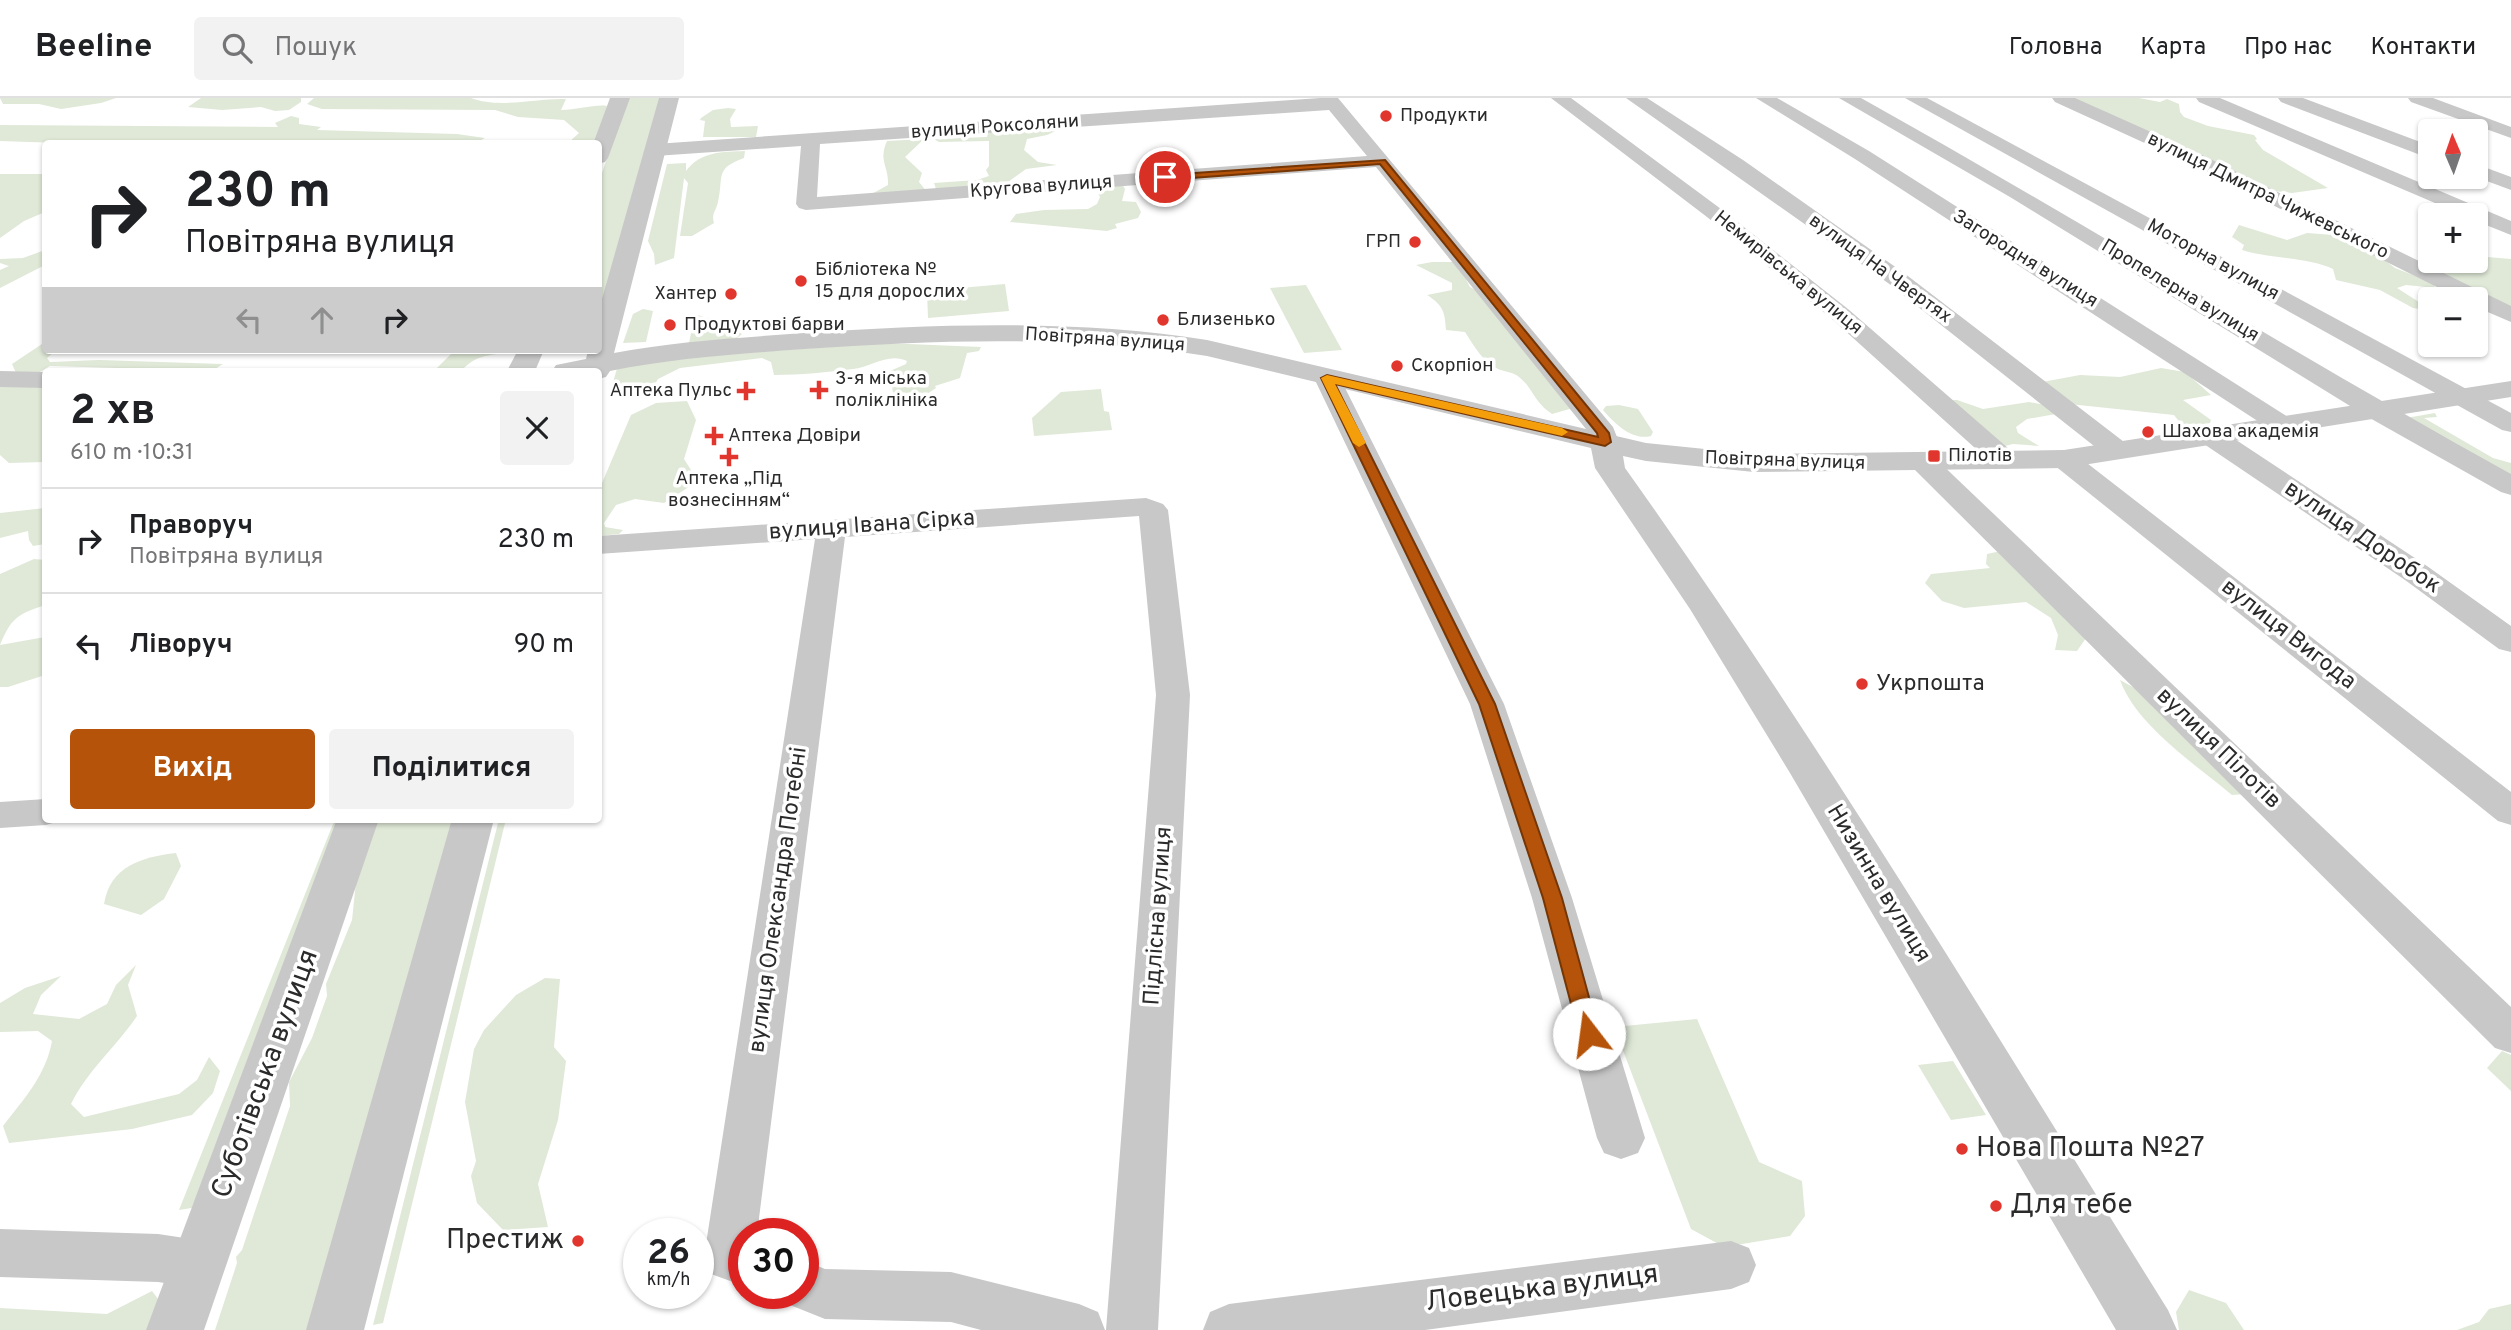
<!DOCTYPE html>
<html lang="uk">
<meta charset="utf-8">
<style>
:root{--surface:#fff;--page:#f2f2f2;--text:#202124;--muted:#757577;--line:#e0e0e0;--accent:#b45309}
body{margin:0;font-family:Overpass,sans-serif;background:var(--page);color:var(--text);height:100vh;display:flex;flex-direction:column;font-size:26px;white-space:nowrap}
*{box-sizing:border-box;margin:0}
p{font-size:23px;color:var(--muted)}
.icon{flex:none;width:38px;height:38px;fill:none;stroke:currentColor;stroke-width:2;stroke-linecap:round;stroke-linejoin:round}
.map{position:relative;flex:1;overflow:hidden}
.details{position:absolute;left:42px;top:270px;width:560px;height:455px;display:flex;flex-direction:column;background:var(--surface);border-radius:7px;box-shadow:0 2px 5px #0004}
.details>*{flex:none}
.hud{position:absolute;left:42px;top:42px;width:560px;height:214px;border-radius:7px;box-shadow:0 2px 5px #0004;background:#fff;color:var(--text);overflow:hidden}
.needle{width:46px;rotate:358deg}
.tools{position:absolute;left:2418px;top:21px;display:grid;gap:14px}
.tools a{display:grid;place-items:center;width:70px;height:70px;border-radius:7px;background:var(--surface);box-shadow:0 2px 5px #0004;font-size:35px}
.speed{position:absolute;left:623px;top:1120px;display:flex;gap:14px;font-size:35px;font-weight:700;text-align:center}
.speed>*{display:grid;place-content:center;width:91px;height:91px;border-radius:50%;background:var(--surface);box-shadow:0 2px 5px #0004;line-height:1}
.speed small{font-size:18px;font-weight:400}
.speed .limit{border:10px solid #d22;background:#fff;color:#111}
.pin{position:absolute;display:grid;place-items:center;width:60px;height:60px;color:#fff;margin:-30px;border:4px solid #fff;border-radius:50%;box-shadow:0 2px 7px #0007}
.me{position:absolute;width:77px;margin:-38px;rotate:345deg;stroke-linejoin:round;filter:drop-shadow(0 0 5px #0008)}
.turn{display:flex;align-items:center;gap:24px;height:147px;padding:0 28px;font-size:32px}
.turn .icon{width:91px;height:91px;stroke-width:2.5}
.turn b{display:block;font-size:49px;line-height:60px}
.lanes{display:flex;align-items:center;height:66px;padding:0 28px;background:#0003;justify-content:center;gap:35px;direction:ltr}
.lanes .off{opacity:.35}
.round{display:grid;place-items:center;flex:none;width:74px;height:74px;border-radius:7px;background:var(--page)}
.summary{display:flex;align-items:center;justify-content:space-between;height:119px;padding:0 28px}
h1{font-size:42px;font-weight:700;line-height:52px}
.button{display:flex;gap:14px;margin-top:auto;padding:14px 28px}
.button a{flex:1;height:80px;border-radius:7px;background:var(--accent);color:#fff;font-size:28px;font-weight:700;line-height:80px;text-align:center}
.button a+a{background:var(--page);color:var(--text)}
ul{padding:0;list-style:none}
li{display:flex;align-items:center;gap:21px;height:105px;padding:0 28px;border-top:2px solid var(--line)}
li div{flex:1}
li b{display:block;font-size:26px}
li em{font-style:normal}
header{display:flex;align-items:center;gap:42px;box-sizing:border-box;height:98px;padding:0 35px;background:var(--surface);border-bottom:2px solid var(--line)}
header strong{font-size:33px}
nav{display:flex;gap:38px;margin-inline-start:auto;font-size:24px}
.search{width:490px;height:63px;background:var(--page);display:flex;align-items:center;gap:18px;box-sizing:border-box;padding:0 24px;border-radius:7px;color:var(--muted);font-size:26px}
.map>svg:first-child{display:block}
.green{fill:#e0e9d8}
.lines{fill:none;stroke-linecap:round;stroke-linejoin:round}
.minor{fill:#c8c8c8;fill-rule:evenodd}
.tertiary{fill:#c8c8c8;fill-rule:evenodd}
.route{fill:#b45309;stroke:#753606;stroke-width:2}
.slow{fill:#f59e0b}
.poi-dot{fill:#e1362e;stroke:#fff;stroke-width:2.5}
.labels{text-anchor:middle;dominant-baseline:central;stroke-width:7;stroke-linejoin:round;paint-order:stroke}
.far-poi-label{font-size:19px;fill:#2b2b2b;stroke:#fff;text-anchor:start}
.far-street-label{font-size:19px;fill:#2b2b2b;stroke:#fff}
.street-label{font-size:23px;fill:#2b2b2b;stroke:#fff}
.poi-label{font-size:23px;fill:#2b2b2b;stroke:#fff;text-anchor:start}
.near-street-label{font-size:28px;fill:#2b2b2b;stroke:#fff}
.near-poi-label{font-size:28px;fill:#2b2b2b;stroke:#fff;text-anchor:start}
</style>
<header>
<strong>Beeline</strong>
<div class="search"><svg class="icon" aria-label="search" viewBox="0 0 24 24"><circle cx="10" cy="10" r="6"/><path d="M15 15l6 6"/></svg>Пошук</div>
<nav><a>Головна</a><a>Карта</a><a>Про нас</a><a>Контакти</a></nav>
</header>
<div class="map">
<svg width="2511" height="1232" viewBox="0 0 2511 1232">
<rect width="100%" height="100%" fill="#fff"/>
<!-- green -->
<g class="green">
<polygon points="0,0 116,0 101,5 61,11 39,6 3,6"/>
<polygon points="201,0 301,0 301,4 289,12 275,13 261,9 222,12 188,9"/>
<path d="M314 0H471C499 11 536 0 566 1L561 12C576 12 596 6 607 8L598 46 568 45 579 35 564 22 518 19 495 12 322 11 307 6Z"/>
<polygon points="627,0 663,0 599,236 598,87"/>
<polygon points="2055,0 2139,0 2160,4 2167,1 2179,6 2180,14 2184,19 2208,28 2254,37 2257,41 2255,42 2263,52 2328,90 2292,95 2273,93"/>
<polygon points="728,10 736,11 730,21 731,29 758,28 756,39 703,39 705,23 700,22 701,20 713,12"/>
<polygon points="291,18 299,20 299,26 321,29 317,32 457,36 485,40 474,46 90,46 0,43 0,27 278,29 275,25"/>
<polygon points="1044,29 1060,31 1047,37 1027,41 1024,52 1038,64 1057,67 1026,71 1008,84 1009,89 937,94 934,85 977,82 989,78 986,72 989,68 989,43 939,44 934,41 987,39 988,34 1027,33"/>
<path d="M924 41 905 59 922 75 919 84 927 94 868 98 888 87C889 68 878 63 887 43Z"/>
<path d="M745 53 744 60C714 71 724 78 718 104 716 113 711 116 714 125L692 138H680L688 85 684 80 674 160 655 167 654 156 648 143 667 66 686 65V73C701 53 722 54 745 53Z"/>
<polygon points="0,76 46,76 45,114 24,123 0,140"/>
<polygon points="1122,86 1125,91 1122,103 1136,104 1141,114 1138,120 1115,126 1117,130 1107,133 1010,124 1016,116 1044,112 1088,111 1097,106 1100,99 1095,90"/>
<path d="M2239 127 2287 142 2307 135 2334 137 2382 160 2395 170 2431 184 2436 190 2406 187 2397 190 2422 206 2419 211 2413 210 2380 192 2336 182 2333 171C2308 159 2270 161 2242 152L2244 147 2232 139Z"/>
<polygon points="45,152 45,167 0,190 0,172 9,168 0,165 0,161 23,160"/>
<polygon points="2476,158 2511,161 2511,214 2413,168 2449,174 2452,171 2442,163 2476,163"/>
<path d="M1432 164H1457L1470 189 1492 201 1580 308 1552 316C1533 303 1534 291 1519 279 1513 274 1505 274 1498 271 1483 264 1474 248 1465 234L1446 232C1445 214 1443 207 1427 197L1452 192V185L1416 167Z"/>
<polygon points="1005,186 1009,213 928,220 927,193"/>
<polygon points="1306,187 1342,252 1304,255 1270,190"/>
<polygon points="643,211 653,213 646,244 623,245 633,216"/>
<polygon points="695,216 733,229 742,236 736,241 689,245"/>
<polygon points="45,244 46,252 56,252 47,260 50,264 99,262 223,266 215,271 184,272 50,268 38,275 16,275 12,266"/>
<path d="M884 245 981 249 979 253 967 255 960 280 935 288 936 290 927 296 932 305 929 309 915 308 893 295 890 273 906 266 907 263C889 254 871 269 853 271 828 274 800 277 774 277L771 264 762 260 680 270 658 281 652 291 646 295H624L613 284 619 264Z"/>
<path d="M455 252H511C490 260 479 254 461 273H434Z"/>
<polygon points="2161,270 2185,274 2211,297 2183,302 2211,322 2210,325 2185,331 2174,317 2069,306 2037,285 2080,277 2120,279"/>
<polygon points="0,287 45,287 45,364 9,365 0,357"/>
<polygon points="1101,291 1104,313 1109,314 1112,332 1034,338 1032,320 1061,294"/>
<polygon points="1941,302 1957,302 1983,311 2029,304 2051,308 2056,316 2027,321 2016,329 2018,335 2039,348 2013,346 1997,350"/>
<polygon points="687,303 696,322 684,361 698,383 664,405 635,401 616,407 604,425 605,429 623,432 619,436 599,438 599,392 631,317 656,305"/>
<path d="M1619 307 1638 311 1653 334 1651 338C1632 343 1614 325 1603 312L1606 308Z"/>
<polygon points="2435,315 2437,319 2424,320 2493,360 2511,365 2511,381 2406,320"/>
<polygon points="45,410 45,446 33,448 29,442 28,433 0,440 0,415"/>
<polygon points="2001,453 2086,540 2077,553 2055,552 2058,537 2051,520 2026,504 1964,510 1942,503 1925,485 1931,476 1990,470 1986,466 1987,456"/>
<path d="M34 461 45 462V507C18 516 11 520 0 547V476Z"/>
<polygon points="45,539 45,577 8,589 0,589 0,547"/>
<path d="M2120 582 2140 593 2248 696 2232 697C2196 667 2136 627 2120 582Z"/>
<polygon points="335,721 349,721 198,1109 179,1112"/>
<polygon points="377,721 458,721 313,1232 215,1232 237,1165 236,1159 242,1152 290,1008 289,984 312,940 327,898 326,886 352,822 358,765"/>
<polygon points="499,721 506,721 383,1225 373,1227"/>
<path d="M176 755 181 768 164 801 141 817 104 806C110 768 142 759 176 755Z"/>
<path d="M136 867 128 887 137 918C116 949 87 973 71 1006L84 1019 179 996 197 982 209 959 220 973 213 995 192 1017 132 1031 9 1045 3 1028C24 1001 46 977 52 943L38 933 0 934V905L25 890 61 878 41 897 33 916 79 921 107 906 116 887Z"/>
<polygon points="545,880 560,881 554,949 566,963 558,1022 538,1086 548,1129 503,1132 477,1105 471,1078 476,1063 465,1004 474,951 484,932 516,897"/>
<polygon points="1697,921 1759,1064 1802,1083 1805,1118 1790,1138 1724,1149 1691,1131 1614,929"/>
<polygon points="2502,953 2511,957 2511,993 2487,970"/>
<polygon points="1953,963 1986,1017 1951,1022 1918,967"/>
<polygon points="2189,1192 2226,1205 2244,1232 2179,1232 2176,1214"/>
<polygon points="152,1193 164,1209 158,1232 0,1232 0,1210 107,1216"/>
<polygon points="2511,1206 2511,1232 2457,1232 2479,1224 2489,1211"/>
</g>
<g class="lines">
<!-- minor -->
<g class="minor">
<path d="M1320 0H1338L1613 329 1619 344 1615 350 1605 352 1595 350 1590 336 1376 69 806 112 799 110 796 106 801 48 655 58 646 52 655 46ZM1329 12 1367 58 817 99 820 46Z"/>
<polygon points="1551,0 1571,0 1721,111 1848,211 2016,357 2020,363 2016,369 2006,371 1996,369 1832,221 1707,119"/>
<polygon points="1626,0 1647,0 1743,62 1904,175 2128,347 2132,353 2128,359 2118,361 2108,359 1888,185"/>
<polygon points="1756,0 1777,0 1869,53 2291,321 2295,327 2291,333 2282,335 2273,333 1855,61"/>
<path d="M1839 0H1861C2080 122 2292 255 2511 376V397L2501 394 2368 319 2010 99Z"/>
<polygon points="1905,0 1927,0 2511,315 2511,334 2502,332"/>
<polygon points="2052,0 2075,0 2198,55 2511,208 2511,224 2476,209 2476,201 2461,201 2184,63 2055,4"/>
<polygon points="2196,0 2220,0 2511,123 2511,137 2476,123 2476,117 2463,117 2199,4"/>
<polygon points="2278,0 2303,0 2431,48 2431,61 2281,4"/>
<polygon points="2408,0 2433,0 2511,29 2511,40 2411,4"/>
<polygon points="2476,66 2511,79 2511,92 2476,79"/>
<polygon points="1327,272 1336,275 1340,280 1504,606 1572,800 1645,1040 1638,1055 1621,1061 1604,1055 1597,1040 1532,800 1470,606 1314,280 1318,275"/>
<polygon points="0,273 46,274 46,290 0,289"/>
<polygon points="2211,330 2221,332 2427,468 2511,528 2511,554 2499,551 2405,482 2201,344 2197,338 2201,332"/>
<polygon points="2064,353 2074,355 2511,694 2511,727 2498,723 2054,367 2050,361 2054,355"/>
<polygon points="1924,357 1934,359 2511,909 2511,955 2495,950 1914,371 1910,365 1914,359"/>
<polygon points="1146,400 1163,406 1168,412 1190,597 1158,1232 1106,1232 1156,597 1139,418 845,439 757,1136 744,1136 744,1188 711,1176 704,1159 815,441 598,456 598,438"/>
<polygon points="46,701 46,721 61,721 59,723 46,727 0,730 0,704"/>
<polygon points="0,1131 158,1136 198,1142 216,1149 223,1166 216,1183 198,1190 158,1184 0,1179"/>
<polygon points="1731,1143 1749,1150 1756,1167 1749,1184 1731,1191 1425,1232 1203,1232 1210,1214 1229,1206"/>
<polygon points="803,1162 825,1171 951,1174 1079,1206 1098,1214 1105,1232 981,1232 951,1224 825,1221 785,1205 781,1195 803,1195"/>
</g>
<!-- tertiary -->
<g class="tertiary">
<polygon points="610,0 630,0 608,60 605,64 598,66 598,46 593,46"/>
<path d="M659 0H679L614 255C677 243 740 240 804 235 936 226 1076 221 1207 242L1646 345 1754 356 2064 352 2511 283V299L2064 370 1754 374 1646 363 1623 358 1625 370C1819 642 1991 929 2168 1212L2177 1232H2116L1790 675 1690 511 1595 370 1591 350 1207 258C1076 237 936 242 805 251 739 256 675 260 610 273L606 279 598 281V273H552L556 267 586 261 588 252H598V215Z"/>
<polygon points="518,252 544,252 535,273 507,273"/>
<polygon points="337,721 379,721 204,1232 146,1232"/>
<polygon points="452,721 494,721 364,1232 306,1232"/>
</g>
</g>
<!-- route -->
<polygon class="route" points="1385,62 1609,335 1611,344 1605,348 1335,286 1495,606 1562,800 1599,936 1596,942 1589,944 1582,942 1579,936 1543,800 1479,606 1321,280 1327,277 1598,339 1597,335 1380,66 1165,82 1160,79 1165,77"/>
<!-- slow -->
<polygon class="slow" points="1327,277 1562,330 1568,334 1562,338 1335,286 1366,345 1359,349 1353,345 1321,280"/>
<!-- markers -->
<g class="poi-dot">
<circle cx="1386" cy="18" r="7"/>
<circle cx="1415" cy="144" r="7"/>
<circle cx="801" cy="183" r="7"/>
<circle cx="731" cy="196" r="7"/>
<circle cx="1163" cy="222" r="7"/>
<circle cx="670" cy="227" r="7"/>
<circle cx="1397" cy="268" r="7"/>
<path d="M815.5 281.5h7v7h7v7h-7v7h-7v-7h-7v-7h7z"/>
<path d="M742.5 282.5h7v7h7v7h-7v7h-7v-7h-7v-7h7z"/>
<circle cx="2148" cy="334" r="7"/>
<path d="M710.5 327.5h7v7h7v7h-7v7h-7v-7h-7v-7h7z"/>
<rect x="1927" y="351" width="14" height="14" rx="3.5"/>
<path d="M725.5 348.5h7v7h7v7h-7v7h-7v-7h-7v-7h7z"/>
<circle cx="1862" cy="586" r="7"/>
<circle cx="1962" cy="1051" r="7"/>
<circle cx="1996" cy="1108" r="7"/>
<circle cx="578" cy="1143" r="7"/>
</g>
<g class="labels">
<!-- far-poi labels -->
<g class="far-poi-label">
<text x="1400" y="18">Продукти</text>
<text x="1401" y="144" text-anchor="end">ГРП</text>
<text x="815" y="172">Бібліотека №<tspan x="815" dy="22">15 для дорослих</tspan></text>
<text x="717" y="196" text-anchor="end">Хантер</text>
<text x="1177" y="222">Близенько</text>
<text x="684" y="227">Продуктові барви</text>
<text x="1411" y="268">Скорпіон</text>
<text x="835" y="281">3-я міська<tspan x="835" dy="22">поліклініка</tspan></text>
<text x="732" y="293" text-anchor="end">Аптека Пульс</text>
<text x="2162" y="334">Шахова академія</text>
<text x="728" y="338">Аптека Довіри</text>
<text x="1948" y="358">Пілотів</text>
<text x="729" y="381" text-anchor="middle">Аптека „Під<tspan x="729" dy="22">вознесінням“</tspan></text>
</g>
<!-- far-street labels -->
<g class="far-street-label">
<text transform="translate(995 29) rotate(-4)">вулиця Роксоляни</text>
<text transform="translate(1041 89) rotate(-4)">Кругова вулиця</text>
<text transform="translate(2268 98) rotate(26)">вулиця Дмитра Чижевського</text>
<text transform="translate(2025 161) rotate(32)">Загородня вулиця</text>
<text transform="translate(2213 162) rotate(29)">Моторна вулиця</text>
<text transform="translate(1880 171) rotate(36)">вулиця На Чвертях</text>
<text transform="translate(1788 175) rotate(39)">Немирівська вулиця</text>
<text transform="translate(2180 193) rotate(31)">Пропелерна вулиця</text>
<text transform="translate(1105 242) rotate(4)">Повітряна вулиця</text>
<text transform="translate(1785 363) rotate(2)">Повітряна вулиця</text>
</g>
<!-- street labels -->
<g class="street-label">
<text transform="translate(872 428) rotate(-4)">вулиця Івана Сірка</text>
<text transform="translate(2362 440) rotate(34)">вулиця Доробок</text>
<text transform="translate(2288 537) rotate(38)">вулиця Вигода</text>
<text transform="translate(2218 651) rotate(44)">вулиця Пілотів</text>
<text transform="translate(1878 786) rotate(59)">Низинна вулиця</text>
<text transform="translate(779 802) rotate(-82)">вулиця Олександра Потебні</text>
<text transform="translate(1159 818) rotate(-86)">Підлісна вулиця</text>
</g>
<!-- poi labels -->
<g class="poi-label">
<text x="1876" y="586">Укрпошта</text>
</g>
<!-- near-street labels -->
<g class="near-street-label">
<text transform="translate(266 976) rotate(-70)">Суботівська вулиця</text>
<text transform="translate(1542 1191) rotate(-7)">Ловецька вулиця</text>
</g>
<!-- near-poi labels -->
<g class="near-poi-label">
<text x="1976" y="1051">Нова Пошта №27</text>
<text x="2010" y="1108">Для тебе</text>
<text x="564" y="1143" text-anchor="end">Престиж</text>
</g>
</g>
</svg>
<div class="tools">
<a><svg class="needle" viewBox="-14 -14 28 28"><path d="M0-13l5 13h-10z" fill="#e53935"/><path d="M0 13l5-13h-10z" fill="#757577"/></svg></a>
<a>+</a>
<a>−</a>
</div>
<div class="speed"><div>26<small>km/h</small></div><div class="limit">30</div></div>
<div class="pin" style="left:1165px;top:79px;background:#d93025"><svg class="icon" aria-label="arrive" viewBox="0 0 24 24"><path d="M6 21V4h12l-3 4 3 4H6"/></svg></div>
<svg class="me" style="left:1589px;top:936px" viewBox="-20 -20 40 40"><circle r="19" fill="#fff"/><path d="M0-13L10 11 0 6-10 11z" fill="#b45309"/></svg>
<div class="hud">
<div class="turn"><svg class="icon" aria-label="right" viewBox="0 0 24 24"><path d="M7 20v-9h11M14 6l5 5-5 5"/></svg><div><b>230 m</b>Повітряна вулиця</div></div>
<div class="lanes"><svg class="icon off" aria-label="left" viewBox="0 0 24 24"><path d="M17 20v-9H6M10 6l-5 5 5 5"/></svg><svg class="icon off" aria-label="ahead" viewBox="0 0 24 24"><path d="M12 20V5M6 11l6-6 6 6"/></svg><svg class="icon" aria-label="right" viewBox="0 0 24 24"><path d="M7 20v-9h11M14 6l5 5-5 5"/></svg></div>
</div>
<section class="details">
<div class="summary"><div><h1>2 хв</h1><p>610 m · 10:31</p></div><a class="round"><svg class="icon" aria-label="close" viewBox="0 0 24 24"><path d="M6 6l12 12M18 6L6 18"/></svg></a></div>
<ul>
<li><svg class="icon" aria-label="right" viewBox="0 0 24 24"><path d="M7 20v-9h11M14 6l5 5-5 5"/></svg><div><b>Праворуч</b><p>Повітряна вулиця</p></div><em>230 m</em></li>
<li><svg class="icon" aria-label="left" viewBox="0 0 24 24"><path d="M17 20v-9H6M10 6l-5 5 5 5"/></svg><div><b>Ліворуч</b></div><em>90 m</em></li>
</ul>
<div class="button"><a>Вихід</a><a>Поділитися</a></div>
</section>
</div>
